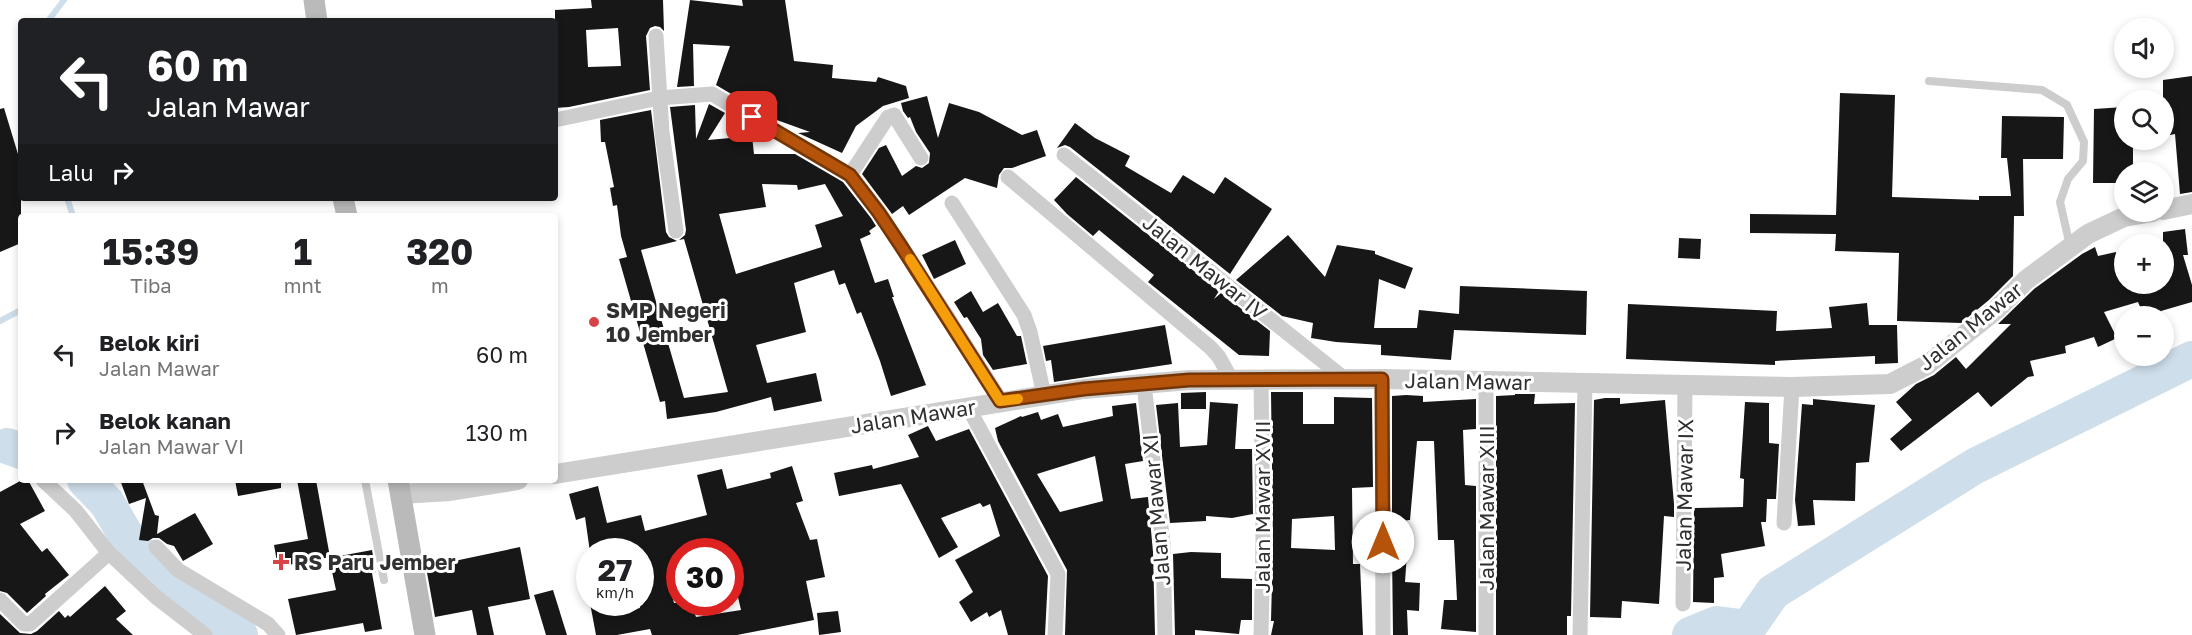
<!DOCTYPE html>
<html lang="id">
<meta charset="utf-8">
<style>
:root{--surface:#fff;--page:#f2f2f2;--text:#202124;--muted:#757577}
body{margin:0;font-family:"Golos Text",sans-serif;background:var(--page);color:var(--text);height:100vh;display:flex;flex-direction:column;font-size:22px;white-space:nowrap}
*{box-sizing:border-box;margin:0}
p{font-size:20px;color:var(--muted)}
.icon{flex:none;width:33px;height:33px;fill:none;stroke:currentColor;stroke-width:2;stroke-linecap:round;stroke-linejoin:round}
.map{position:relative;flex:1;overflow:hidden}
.side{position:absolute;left:18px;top:213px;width:540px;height:270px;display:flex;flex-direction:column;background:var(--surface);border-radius:6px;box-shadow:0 3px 9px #0003}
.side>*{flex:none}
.banner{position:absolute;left:18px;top:18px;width:540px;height:183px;border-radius:6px;box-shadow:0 3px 9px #0003;background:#202124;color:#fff;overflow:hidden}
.controls{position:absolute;left:2114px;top:18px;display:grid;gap:12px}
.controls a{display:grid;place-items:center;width:60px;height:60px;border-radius:50%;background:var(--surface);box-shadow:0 3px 9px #0003;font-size:30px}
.speed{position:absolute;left:576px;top:538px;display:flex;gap:12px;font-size:30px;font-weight:700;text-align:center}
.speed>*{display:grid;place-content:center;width:78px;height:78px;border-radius:50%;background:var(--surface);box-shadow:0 3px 9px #0003;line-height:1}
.speed small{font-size:15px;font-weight:400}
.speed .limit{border:9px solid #d22;background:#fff;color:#111}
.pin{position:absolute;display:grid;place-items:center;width:51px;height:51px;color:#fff;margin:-26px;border-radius:12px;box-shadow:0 3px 9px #0006}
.me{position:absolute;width:66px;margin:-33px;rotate:0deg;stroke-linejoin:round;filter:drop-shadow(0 0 4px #0008)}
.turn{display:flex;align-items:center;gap:21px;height:126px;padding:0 30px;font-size:27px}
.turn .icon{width:78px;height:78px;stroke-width:2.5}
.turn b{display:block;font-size:42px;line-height:51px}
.then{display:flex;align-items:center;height:57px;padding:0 30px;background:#0003;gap:12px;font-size:22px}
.eta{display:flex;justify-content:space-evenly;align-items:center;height:102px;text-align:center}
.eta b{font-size:36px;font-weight:700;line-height:42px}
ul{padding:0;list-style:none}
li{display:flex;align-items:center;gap:18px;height:78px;padding:0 30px}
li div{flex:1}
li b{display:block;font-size:22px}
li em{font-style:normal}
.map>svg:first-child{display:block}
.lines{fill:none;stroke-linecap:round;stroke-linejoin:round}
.stream{stroke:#cedeea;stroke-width:6}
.river{stroke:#cedeea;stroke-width:36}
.building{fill:#171717;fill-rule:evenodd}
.service{stroke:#cdcdcd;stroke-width:8}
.minor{stroke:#cdcdcd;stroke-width:15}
.tertiary{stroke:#cdcdcd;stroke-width:20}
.secondary{stroke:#bababa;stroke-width:21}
.route-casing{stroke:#753606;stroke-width:15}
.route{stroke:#b45309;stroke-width:10}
.slow{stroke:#f59e0b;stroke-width:10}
.poi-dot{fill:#d64448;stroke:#fff;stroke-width:2}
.labels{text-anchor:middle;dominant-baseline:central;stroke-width:6;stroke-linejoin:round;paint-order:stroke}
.street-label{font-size:21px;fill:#303030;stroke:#fff}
.poi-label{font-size:21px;font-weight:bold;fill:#303030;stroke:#fff;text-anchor:start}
</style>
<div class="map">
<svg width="2192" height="635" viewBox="0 0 2192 635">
<rect width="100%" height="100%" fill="#fff"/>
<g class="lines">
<!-- stream -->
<g class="stream">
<polyline points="48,21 64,0"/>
<polyline points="67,198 73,216"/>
<polyline points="0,321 21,310"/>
<polyline points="0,446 7,446"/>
</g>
<!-- river -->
<g class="river">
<polyline points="7,446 21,451"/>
<polyline points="85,480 107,503 131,544 168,584 230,630 240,635"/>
<polyline points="1690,635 1717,624 1748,628"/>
<polyline points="1743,635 1773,592 1975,466 2192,359"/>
</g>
</g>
<!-- building -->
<g class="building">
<path d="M591 0H663L664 31 660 27 655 26 650 28 646 36 650 90 569 107 555 108V10L592 8ZM618 28 621 66 588 67 586 30Z"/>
<polygon points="690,0 743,6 742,0 785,0 794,61 833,65 832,78 876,82 878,77 906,86 909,98 883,106 856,126 842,153 798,133 810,132 774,119 716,85 730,46 693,44 694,86 677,87"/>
<polygon points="2192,76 2192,192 2180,194 2175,134 2170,135 2169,129 2163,130 2163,80"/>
<polygon points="1840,93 1895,95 1892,197 1979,200 1979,196 2011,196 2007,158 2001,158 2002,116 2064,117 2063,159 2023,159 2024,216 2014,216 2013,276 1989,300 1961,323 1897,321 1899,253 1835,251 1836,234 1750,233 1750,214 1836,215"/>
<polygon points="927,96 938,138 949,103 979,112 1022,135 1037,130 1046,156 1012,168 1004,168 999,175 997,188 965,178 909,215 903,206 892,214 862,174 879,148 886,145 902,176 916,166 922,168 929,163 930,153 916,132 910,117 908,118 903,111 901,103"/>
<path d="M709 104 725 113 708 140 752 136 754 154H795L843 182 871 218 876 226 869 231 871 234 860 239 875 283 888 279 894 297H892L926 385 891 396 880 361 861 312 857 314 845 283 839 285 834 270 794 283 806 332 756 345 767 383 816 373 822 401 774 411 771 397 716 412 667 419 665 401 660 402 619 259 627 257 621 236 617 205 613 206 610 188 614 187 605 142H601L600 120 651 110 666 232 669 237 677 241 641 250 684 398 728 392 684 239 679 240 685 235 686 230 670 107 695 105 696 139ZM762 184 797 185 798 190 825 184 843 216 815 225 822 247 736 274 719 214 766 207Z"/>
<polygon points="2124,107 2124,140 2133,140 2133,172 2124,172 2124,183 2093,183 2094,109"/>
<polygon points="4,108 21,164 21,243 0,252 0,109"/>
<polygon points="1075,123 1095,138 1130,156 1125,166 1171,193 1183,175 1214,194 1225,177 1272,209 1230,274 1070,147 1065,145 1057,148"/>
<polygon points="1076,177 1219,291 1214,299 1221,293 1270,331 1269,356 1239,355 1148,282 1154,275 1099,230 1093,236 1067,214 1054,200"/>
<polygon points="2185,229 2188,255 2183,255 2192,285 2192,302 2161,311 2163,316 2144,316 2138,302 2104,312 2117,338 2098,347 2094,337 2065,346 2066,353 2030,361 2034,376 2028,377 1991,407 1978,392 1901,451 1890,439 1912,420 1896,402 1916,384 1934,375 1956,357 1966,369 2011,324 1998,324 2034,289 2082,254 2095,247 2098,256 2116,252 2124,275 2124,284 2163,284 2163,232"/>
<polygon points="1288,235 1325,277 1337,245 1375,251 1375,254 1413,268 1405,289 1379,279 1374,328 1417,328 1419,310 1459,314 1460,286 1587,291 1586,335 1454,330 1451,360 1381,355 1381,345 1336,342 1311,338 1313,323 1282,316 1236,280"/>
<polygon points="1679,238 1701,239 1700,259 1678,258"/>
<polygon points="955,240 966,264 934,279 922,255"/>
<polygon points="971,291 983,312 998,303 1017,336 1021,336 1027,364 993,370 983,355 981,339 967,317 964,318 954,302"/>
<polygon points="1867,303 1869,325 1897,325 1898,363 1875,364 1875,356 1775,361 1775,365 1626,359 1628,304 1777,311 1776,331 1832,328 1829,307"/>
<polygon points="1165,325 1172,364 1054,382 1051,360 1046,361 1043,346"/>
<polygon points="1206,392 1206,409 1181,409 1181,393"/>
<path d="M1271 392H1303V424H1334V397L1372 398 1373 487 1352 488 1353 564H1360L1363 635H1271L1274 621H1271L1273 541ZM1334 516 1335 550 1291 548 1292 519Z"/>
<polygon points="1515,394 1535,394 1534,404 1575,403 1571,616 1567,616 1567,635 1496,635 1496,396 1515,395"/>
<polygon points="1406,395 1423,396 1423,402 1476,399 1476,429 1463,430 1465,485 1476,486 1476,632 1441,629 1444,600 1457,600 1454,540 1438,540 1434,441 1417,441 1410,520 1392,522 1392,396"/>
<polygon points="1605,398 1620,398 1620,404 1665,400 1674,504 1674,517 1664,516 1659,604 1622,601 1621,618 1590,617 1594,400"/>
<polygon points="1813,399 1875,405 1869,462 1856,463 1855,501 1813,500 1815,525 1798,526 1795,500 1802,404 1813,405"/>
<polygon points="1210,402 1238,404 1235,449 1252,449 1253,514 1232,518 1206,516 1206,521 1170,523 1156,405 1178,403 1180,447 1207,445"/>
<polygon points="1745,402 1769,403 1769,443 1779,444 1776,499 1767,499 1766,522 1761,522 1765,546 1721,554 1724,577 1714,578 1714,603 1693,602 1694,508 1743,507 1744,479 1740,478"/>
<path d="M1136 403 1143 461 1125 464 1131 499 1148 497 1153 552 1155 635H1065L1067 570 998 441 995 428 1021 416 1022 417 1038 412 1041 420 1058 414 1063 427 1113 416 1112 406ZM1095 456 1103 501 1060 512 1037 474Z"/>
<polygon points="928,426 936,441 969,429 1048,576 1045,635 1008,635 1001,610 989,617 987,612 971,622 959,602 973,592 955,560 1000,536 990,504 983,507 980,503 941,518 958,547 939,558 901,484 839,496 834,473 872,465 873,469 919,457 908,435"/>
<path d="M792 466 803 501 796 503 810 540 817 539 825 577 806 581 814 620 737 635H652L650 629 617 635H596L590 603H609L611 614 640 608V552H590L585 517 576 520 569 494 598 486 607 523 641 515 645 531 707 515 697 475 722 469 727 489 771 478 770 473ZM680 552H730V563L741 610 696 617 691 603H674L667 576 680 572Z"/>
<polygon points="22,480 28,480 45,511 20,524 42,552 47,548 69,575 45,594 46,596 27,613 7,593 0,591 0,492"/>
<polygon points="120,480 142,480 155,515 159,516 157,534 195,513 213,544 183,561 174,546 167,544 159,538 153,538 148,541 139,540 146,498 129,504"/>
<polygon points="235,480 281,480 281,488 238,496"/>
<polygon points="297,480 316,480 330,557 278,567 274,545 308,539"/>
<polygon points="520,547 530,599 488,607 494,635 477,635 472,610 435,617 426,567"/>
<polygon points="372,550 376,572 372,573 382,629 365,632 363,623 296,635 288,599 336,590 329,558"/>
<polygon points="1392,551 1407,553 1405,582 1420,583 1419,611 1407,610 1408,635 1393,635"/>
<polygon points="1191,552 1221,553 1221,578 1252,579 1252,620 1241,620 1239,634 1195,630 1195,635 1175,635 1173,554"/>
<polygon points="105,586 126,611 116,619 133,635 0,635 0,614 20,633 31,634 37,631 59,611 65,618 68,615 70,617"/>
<polygon points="553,590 567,635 546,635 534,595"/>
<polygon points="838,611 841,632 819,635 817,613"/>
</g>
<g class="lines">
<!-- service -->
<g class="service">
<polyline points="1929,81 2042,90 2067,105 2084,142 2083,161 2068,179 2060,202 2070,246"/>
<polyline points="365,480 384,580"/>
</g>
<!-- minor -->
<g class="minor">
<polyline points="656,36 662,132 676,231"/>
<polyline points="555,120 659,98 712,94 850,175 879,212 945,313 1001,401"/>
<polyline points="1064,155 1345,379"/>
<polyline points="850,175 888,117 894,115 921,158"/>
<polyline points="1008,177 1211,348 1219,357 1231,379"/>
<polyline points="952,203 1024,315 1030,332 1044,395"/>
<polyline points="1382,379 1383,635"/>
<polyline points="1486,382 1486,635"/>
<polyline points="1144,385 1163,544 1165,635"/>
<polyline points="968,407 1058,574 1055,635"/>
<polyline points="43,480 76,511 109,553 156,597 205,635"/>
<polyline points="1784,523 1792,387"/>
<polyline points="156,547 178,570 268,624 278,635"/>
<polyline points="0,600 24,624 30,624 109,553"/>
<polyline points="1683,604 1685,386"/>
<polyline points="1261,635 1263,541 1261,379"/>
<polyline points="1580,635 1585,384"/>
</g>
<!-- tertiary -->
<g class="tertiary">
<polyline points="2163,210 2192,204"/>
<polyline points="555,474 1084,389 1189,380 1382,379 1792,387 1890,384 1927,365 1997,309 2026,280 2088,234 2124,217 2153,212"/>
<polyline points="401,494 450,491 518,480"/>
</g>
<!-- secondary -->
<g class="secondary">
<polyline points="314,0 317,21"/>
<polyline points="343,198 347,216"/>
<polyline points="398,480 425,635"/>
</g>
</g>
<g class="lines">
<defs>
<polyline id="route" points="752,117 850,175 879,213 901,246 1000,401 1084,389 1189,380 1382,379 1383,542"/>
</defs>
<!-- route casing -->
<use href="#route" class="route-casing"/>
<!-- route -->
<use href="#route" class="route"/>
<!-- slow -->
<polyline class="slow" points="910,259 1000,401 1018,399"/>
</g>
<!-- markers -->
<g class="poi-dot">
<circle cx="594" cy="322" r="6"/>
<path d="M278 553h6v6h6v6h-6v6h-6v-6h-6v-6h6z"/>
</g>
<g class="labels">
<!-- street labels -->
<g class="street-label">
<text transform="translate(1205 267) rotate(39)">Jalan Mawar IV</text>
<text transform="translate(1970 326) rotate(-39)">Jalan Mawar</text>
<text transform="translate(1468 381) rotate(1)">Jalan Mawar</text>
<text transform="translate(913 416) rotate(-9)">Jalan Mawar</text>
<text transform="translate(1684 495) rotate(-89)">Jalan Mawar IX</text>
<text transform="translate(1262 507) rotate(-90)">Jalan Mawar XVII</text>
<text transform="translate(1486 508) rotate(-90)">Jalan Mawar XIII</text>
<text transform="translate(1156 510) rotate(-95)">Jalan Mawar XI</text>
</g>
<!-- poi labels -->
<g class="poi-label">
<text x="606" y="310">SMP Negeri<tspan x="606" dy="24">10 Jember</tspan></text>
<text x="294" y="562">RS Paru Jember</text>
</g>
</g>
</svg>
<div class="controls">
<a><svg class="icon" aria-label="sound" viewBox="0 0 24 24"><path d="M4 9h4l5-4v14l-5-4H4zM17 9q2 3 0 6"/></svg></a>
<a><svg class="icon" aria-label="search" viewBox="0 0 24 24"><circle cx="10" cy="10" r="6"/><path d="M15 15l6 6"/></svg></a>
<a><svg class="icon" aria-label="layers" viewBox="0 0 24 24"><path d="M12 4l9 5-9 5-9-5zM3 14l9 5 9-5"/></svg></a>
<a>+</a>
<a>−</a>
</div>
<div class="speed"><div>27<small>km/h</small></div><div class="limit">30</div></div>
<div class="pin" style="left:752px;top:117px;background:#d93025"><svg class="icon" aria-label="arrive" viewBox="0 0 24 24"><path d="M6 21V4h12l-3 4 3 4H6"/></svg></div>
<svg class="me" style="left:1383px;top:542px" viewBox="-20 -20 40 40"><circle r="19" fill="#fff"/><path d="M0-13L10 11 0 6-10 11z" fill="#b45309"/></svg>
<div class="banner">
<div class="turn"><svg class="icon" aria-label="left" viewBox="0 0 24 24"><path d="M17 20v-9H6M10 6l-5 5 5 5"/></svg><div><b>60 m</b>Jalan Mawar</div></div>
<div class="then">Lalu<svg class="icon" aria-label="right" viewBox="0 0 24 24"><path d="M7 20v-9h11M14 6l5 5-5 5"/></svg></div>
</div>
<section class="side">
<div class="eta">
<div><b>15:39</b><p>Tiba</p></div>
<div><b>1</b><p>mnt</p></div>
<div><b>320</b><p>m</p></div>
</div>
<ul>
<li><svg class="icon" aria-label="left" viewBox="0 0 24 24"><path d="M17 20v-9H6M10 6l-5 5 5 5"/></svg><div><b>Belok kiri</b><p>Jalan Mawar</p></div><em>60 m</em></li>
<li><svg class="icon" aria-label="right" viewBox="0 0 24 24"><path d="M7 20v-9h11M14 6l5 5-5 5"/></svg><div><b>Belok kanan</b><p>Jalan Mawar VI</p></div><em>130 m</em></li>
</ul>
</section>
</div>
